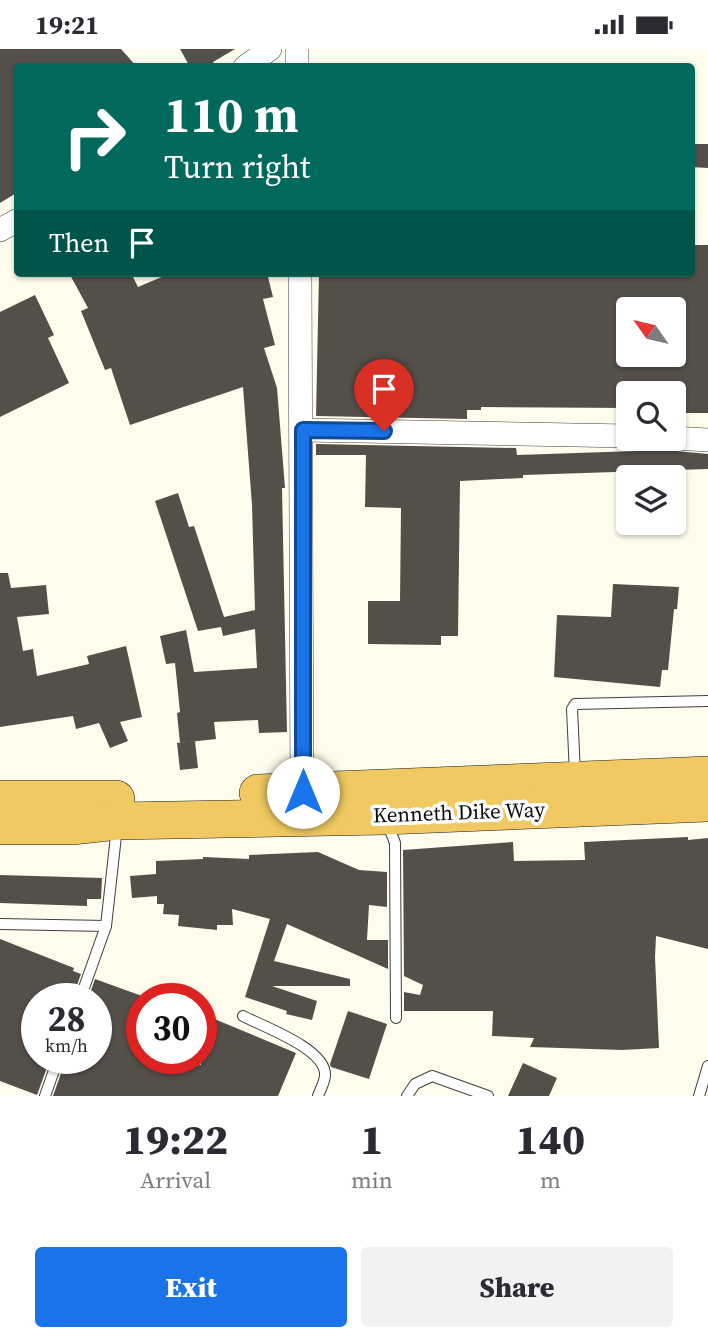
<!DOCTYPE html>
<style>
:root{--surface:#fff;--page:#f2f2f3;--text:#2b2b33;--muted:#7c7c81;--accent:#1a73e8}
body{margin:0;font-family:"Source Serif 4",serif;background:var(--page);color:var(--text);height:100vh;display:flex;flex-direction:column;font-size:26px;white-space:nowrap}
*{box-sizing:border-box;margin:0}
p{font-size:23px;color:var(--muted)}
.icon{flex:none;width:38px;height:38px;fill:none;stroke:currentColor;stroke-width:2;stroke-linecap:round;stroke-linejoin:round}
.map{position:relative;height:1047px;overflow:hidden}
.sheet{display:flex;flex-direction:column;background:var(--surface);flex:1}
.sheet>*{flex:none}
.guide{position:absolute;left:14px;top:14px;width:681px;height:214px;border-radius:7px;box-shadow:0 2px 5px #0004;background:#00695c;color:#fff;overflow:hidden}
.needle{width:46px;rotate:304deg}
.controls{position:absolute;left:616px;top:248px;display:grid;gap:14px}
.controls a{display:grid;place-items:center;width:70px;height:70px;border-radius:7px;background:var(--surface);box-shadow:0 2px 5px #0004;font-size:35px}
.speed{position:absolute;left:21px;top:934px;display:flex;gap:14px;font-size:35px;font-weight:700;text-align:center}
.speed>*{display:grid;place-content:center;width:91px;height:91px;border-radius:50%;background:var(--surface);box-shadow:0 2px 5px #0004;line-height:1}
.speed small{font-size:18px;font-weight:400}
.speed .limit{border:10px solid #d22;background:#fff;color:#111}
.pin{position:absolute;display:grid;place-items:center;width:60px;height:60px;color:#fff;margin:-72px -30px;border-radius:50% 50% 50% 0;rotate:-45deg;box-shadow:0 0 7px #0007}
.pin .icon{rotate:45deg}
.me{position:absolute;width:77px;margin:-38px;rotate:0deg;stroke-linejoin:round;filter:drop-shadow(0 0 5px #0008)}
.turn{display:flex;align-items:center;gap:24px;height:147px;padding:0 35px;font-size:32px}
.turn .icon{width:91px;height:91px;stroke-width:2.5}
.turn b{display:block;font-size:49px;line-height:60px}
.then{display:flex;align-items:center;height:66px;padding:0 35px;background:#0003;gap:14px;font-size:26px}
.eta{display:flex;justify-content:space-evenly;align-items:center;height:119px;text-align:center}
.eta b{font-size:42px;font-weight:800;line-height:49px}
.button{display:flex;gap:14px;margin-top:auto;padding:14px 35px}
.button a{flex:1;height:80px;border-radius:7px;background:var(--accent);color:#fff;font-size:28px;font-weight:800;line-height:80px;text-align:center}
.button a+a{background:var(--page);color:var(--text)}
.status{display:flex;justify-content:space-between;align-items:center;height:49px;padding:0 35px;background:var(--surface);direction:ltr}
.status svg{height:19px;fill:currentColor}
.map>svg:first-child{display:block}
.building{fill:#554f49;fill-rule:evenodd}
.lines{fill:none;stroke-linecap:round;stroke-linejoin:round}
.service-casing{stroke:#3f3f3f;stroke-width:12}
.minor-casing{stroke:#3f3f3f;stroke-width:24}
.trunk-casing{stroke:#1d1d1d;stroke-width:38}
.service{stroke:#fff;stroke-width:10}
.minor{stroke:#fff;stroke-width:23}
.trunk{stroke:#f0c962;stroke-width:37}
.route-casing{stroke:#114b97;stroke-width:18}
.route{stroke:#1a73e8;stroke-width:12}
.labels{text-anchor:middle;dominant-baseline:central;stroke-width:7;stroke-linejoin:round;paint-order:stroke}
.street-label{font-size:21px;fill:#0c0c0c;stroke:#fff}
</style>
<div class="status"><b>19:21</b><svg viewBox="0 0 49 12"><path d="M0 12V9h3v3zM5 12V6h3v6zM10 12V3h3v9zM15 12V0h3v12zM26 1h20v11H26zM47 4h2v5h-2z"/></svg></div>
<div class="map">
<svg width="708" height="1047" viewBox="0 0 708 1047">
<rect width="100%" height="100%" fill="#fefded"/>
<!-- building -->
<g class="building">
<polygon points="0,0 121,0 137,18 18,18 18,143 0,154"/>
<polygon points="180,0 235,0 213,13 216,18 190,18"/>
<polygon points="691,95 708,95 708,119 691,118"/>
<path d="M691 196H708V364H674V345H628V359L481 358V361H467V370L316 367 319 224 604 227 691 224ZM628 261H674V306H628Z"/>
<polygon points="69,224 131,224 138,238 171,224 267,224 273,248 263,250 275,296 264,299 277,339 285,439 282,439 287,683 259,684 258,671 214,673 216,690 180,694 177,664 180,663 175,614 166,615 160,587 186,581 194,623 257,619 255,580 223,587 221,578 198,582 155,452 178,444 189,478 194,477 224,568 255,561 252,456 243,338 130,376 111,319 105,321 81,262 88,259"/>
<polygon points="35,246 54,286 48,289 69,334 0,368 0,263"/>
<polygon points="316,395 516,399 517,406 666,401 708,405 708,420 523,426 523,429 460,432 458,587 441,587 441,596 368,595 368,552 400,552 401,459 365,458 366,406 316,406"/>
<polygon points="0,524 8,524 11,539 46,536 49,565 17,568 23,602 33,600 37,627 89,615 87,607 126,597 142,668 120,673 128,692 110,699 99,674 76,680 73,667 0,678"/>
<polygon points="613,535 679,538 677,560 674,560 668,621 662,621 660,638 554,628 557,566 611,568"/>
<polygon points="195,692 198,719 180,721 177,694"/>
<polygon points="688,788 688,791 708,789 708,900 656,887 655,908 659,999 622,1001 530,998 534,989 492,987 493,962 404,962 404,943 420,946 423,936 404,927 403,801 513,793 514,812 585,811 584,793"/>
<polygon points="318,803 359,821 387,823 387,858 369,856 367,891 388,891 388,920 287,875 274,912 350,930 350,937 272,937 317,952 312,971 286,965 287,962 245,948 270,870 232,860 233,876 217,876 217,881 178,877 179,866 163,865 164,855 157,855 157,847 132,849 130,827 156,825 156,812 203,810 203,808 249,810 249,806"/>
<polygon points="0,826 102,829 101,850 87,850 87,857 0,854"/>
<polygon points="0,890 74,919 73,922 81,925 72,950 37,950 37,1010 50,1010 37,1046 0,1032"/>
<polygon points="95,930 142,947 142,1010 185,1010 201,1016 201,978 205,969 212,969 296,1004 278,1047 53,1047 65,1013 73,1016 76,1010 96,1010 96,950 88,950"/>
<polygon points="348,962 387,975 369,1030 331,1018 330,1015"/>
<polygon points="523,1014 557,1029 549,1047 508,1047"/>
</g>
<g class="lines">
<defs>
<g id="service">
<polyline points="575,725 572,660 575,655 708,652"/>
<polyline points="387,773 395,794 396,969"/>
<polyline points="0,875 106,877"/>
<polyline points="80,950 106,877 117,778"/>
<path d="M243 967C264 978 326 1000 325 1026 325 1033 320 1041 318 1047"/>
<polyline points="45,1047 58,1010"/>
<polyline points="407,1047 415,1035 432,1027 488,1047"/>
<polyline points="699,1047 708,1017"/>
</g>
<g id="minor">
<polyline points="297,0 297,18"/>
<polyline points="245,18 270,0"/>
<polyline points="0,181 18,171"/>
<polyline points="300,224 302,743"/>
<polyline points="303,381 628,387"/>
<polyline points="674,389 708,391"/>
</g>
<g id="trunk">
<polyline points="258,744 708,726"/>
<polyline points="0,750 116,750"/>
<polyline points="0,777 72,777 117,772 385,767 708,754"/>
</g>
</defs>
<!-- service casing -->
<use href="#service" class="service-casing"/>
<!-- minor casing -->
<use href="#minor" class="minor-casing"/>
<!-- trunk casing -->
<use href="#trunk" class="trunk-casing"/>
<!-- service -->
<use href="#service" class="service"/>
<!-- minor -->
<use href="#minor" class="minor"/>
<!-- trunk -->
<use href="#trunk" class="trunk"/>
</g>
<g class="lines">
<defs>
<polyline id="route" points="303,743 303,381 384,382"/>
</defs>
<!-- route casing -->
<use href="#route" class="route-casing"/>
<!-- route -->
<use href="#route" class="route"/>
</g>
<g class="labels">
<!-- street labels -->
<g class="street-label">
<text transform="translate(459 763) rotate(-2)">Kenneth Dike Way</text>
</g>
</g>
</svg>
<div class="controls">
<a><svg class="needle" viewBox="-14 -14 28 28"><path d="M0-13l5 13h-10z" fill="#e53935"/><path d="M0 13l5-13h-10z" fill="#7c7c81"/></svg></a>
<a><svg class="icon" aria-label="search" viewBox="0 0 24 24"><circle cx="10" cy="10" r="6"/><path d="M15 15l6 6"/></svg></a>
<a><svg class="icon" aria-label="layers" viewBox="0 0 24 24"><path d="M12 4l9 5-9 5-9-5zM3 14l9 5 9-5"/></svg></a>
</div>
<div class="speed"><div>28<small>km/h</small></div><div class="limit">30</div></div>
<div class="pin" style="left:384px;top:382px;background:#d93025"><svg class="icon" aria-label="arrive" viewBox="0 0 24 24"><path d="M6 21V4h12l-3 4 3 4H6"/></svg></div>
<svg class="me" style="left:303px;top:743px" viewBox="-20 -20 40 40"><circle r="19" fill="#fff"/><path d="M0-13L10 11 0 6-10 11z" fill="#1a73e8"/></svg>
<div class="guide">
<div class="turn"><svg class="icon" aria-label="right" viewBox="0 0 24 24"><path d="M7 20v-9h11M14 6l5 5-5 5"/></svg><div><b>110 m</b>Turn right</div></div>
<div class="then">Then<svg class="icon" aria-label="arrive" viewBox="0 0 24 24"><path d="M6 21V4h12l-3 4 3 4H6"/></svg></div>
</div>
</div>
<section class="sheet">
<div class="eta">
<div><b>19:22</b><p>Arrival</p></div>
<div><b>1</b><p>min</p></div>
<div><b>140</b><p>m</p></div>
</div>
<div class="button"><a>Exit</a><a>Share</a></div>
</section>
